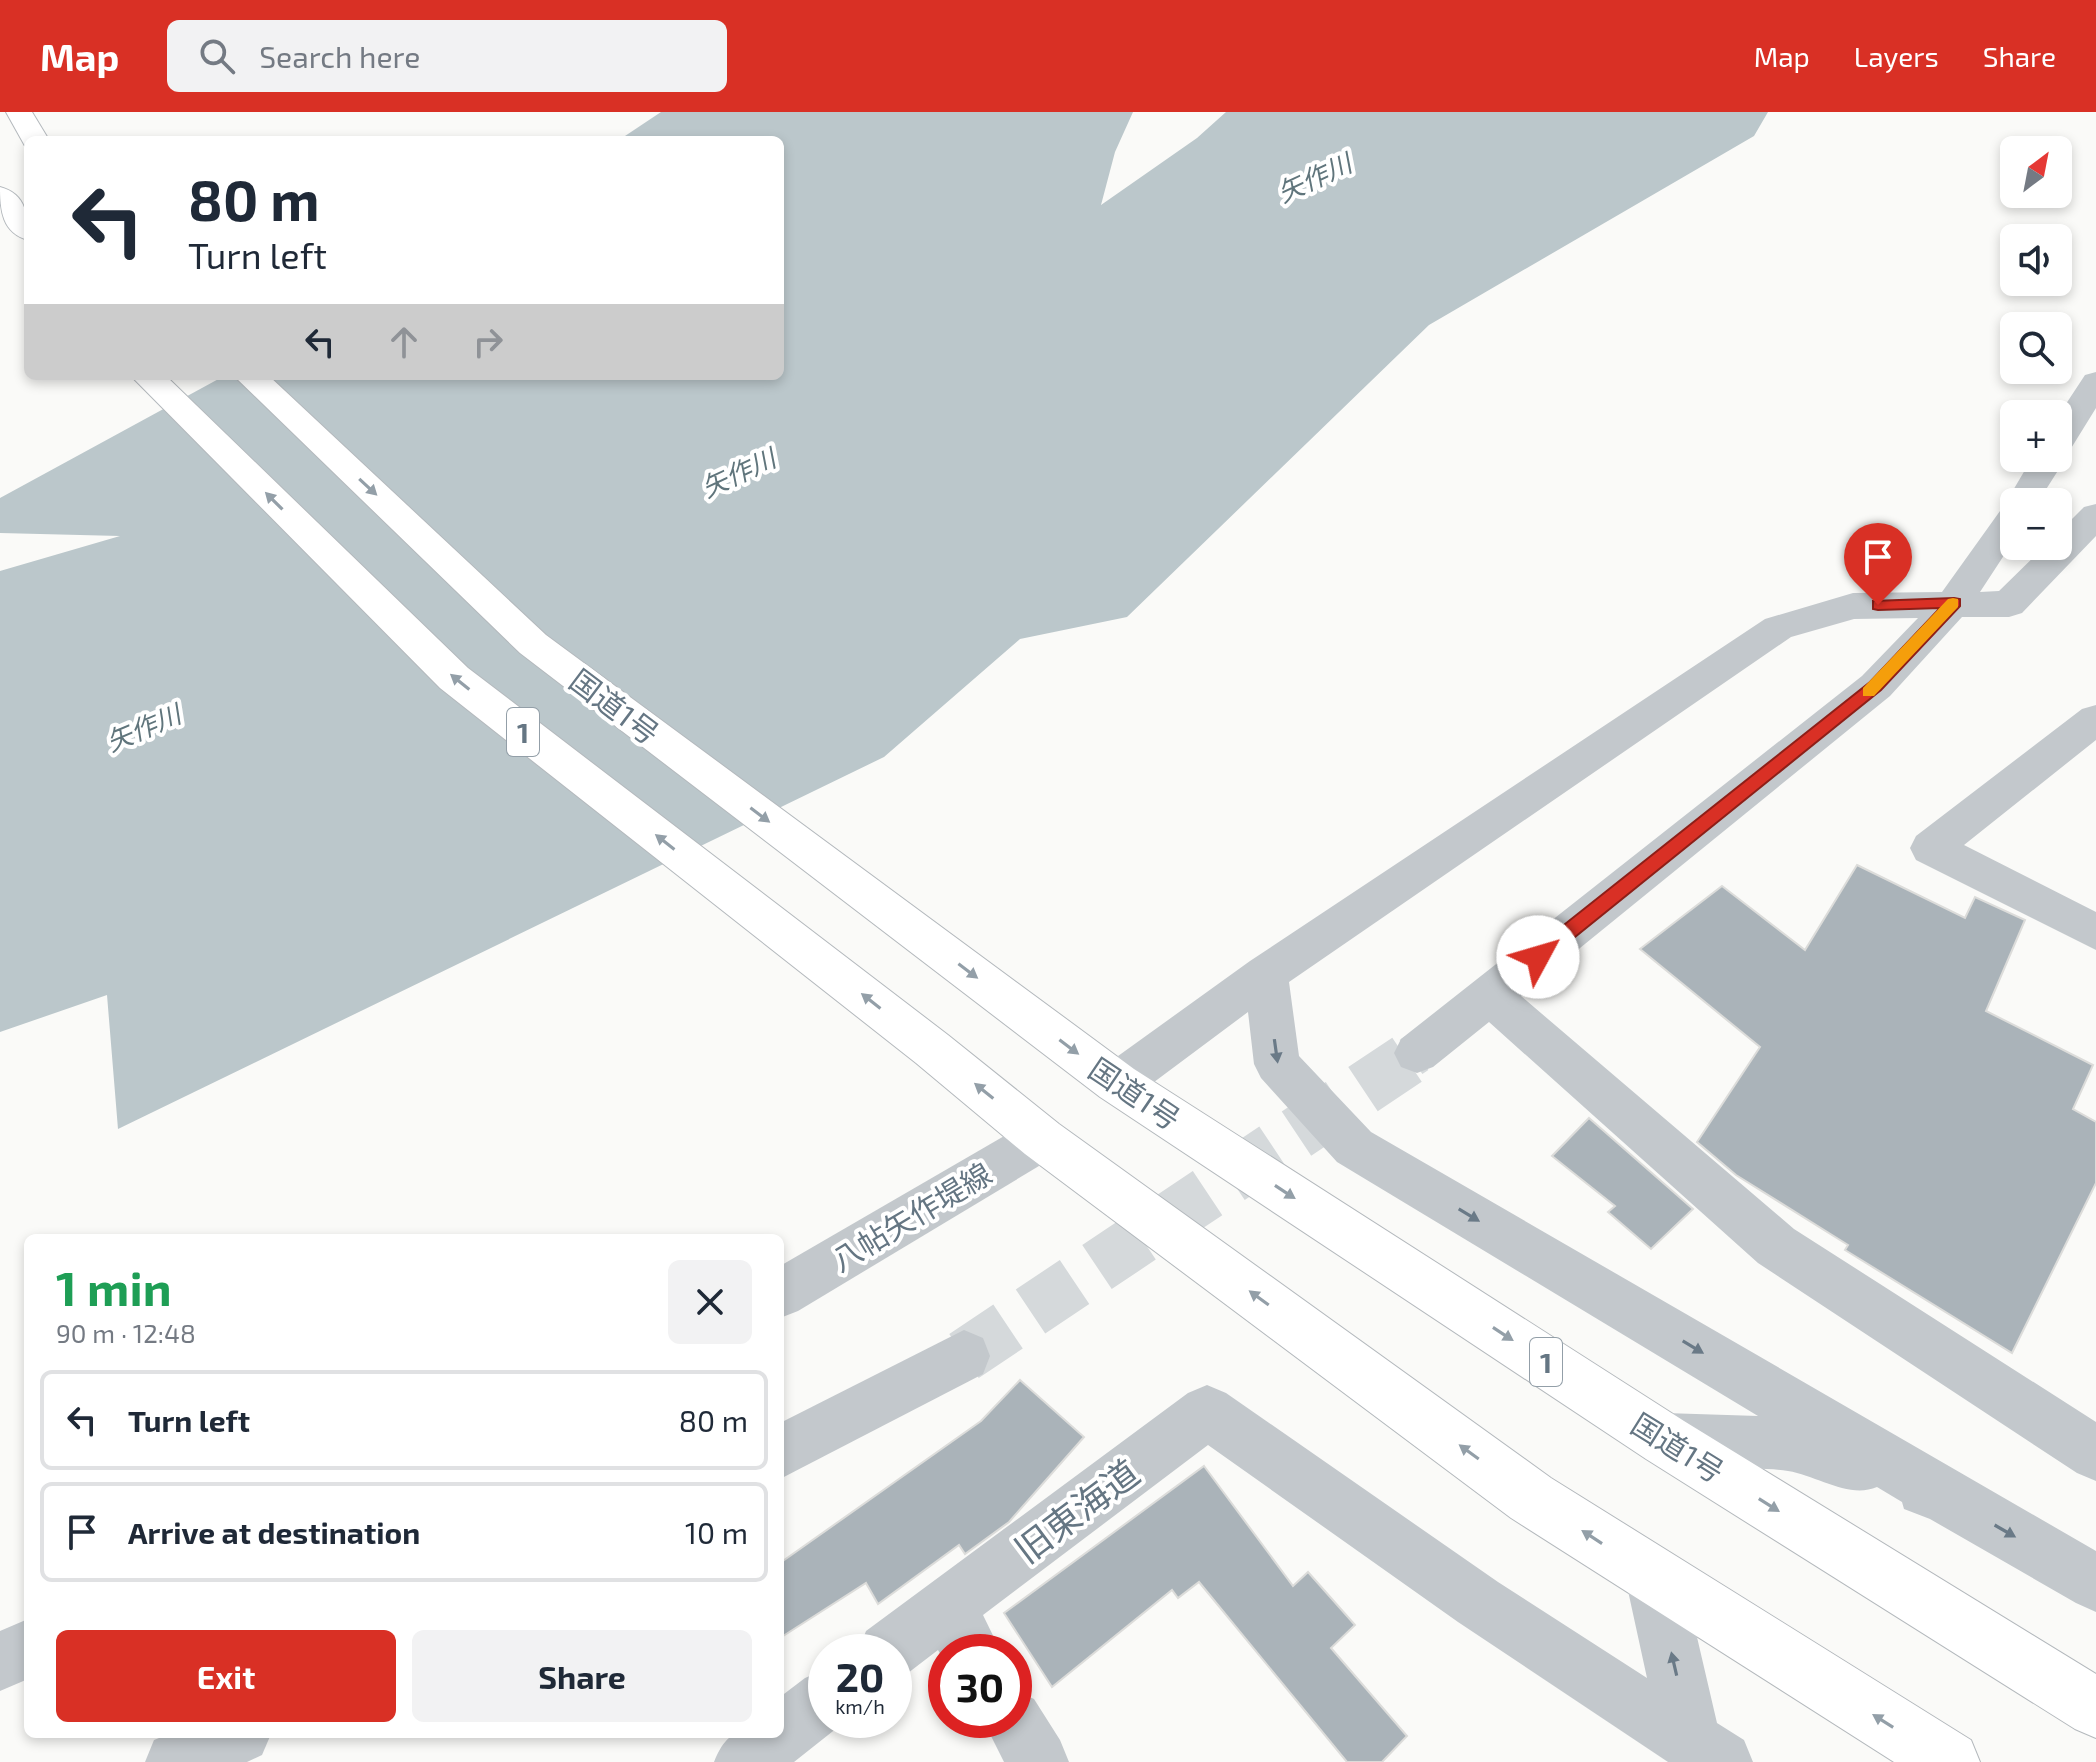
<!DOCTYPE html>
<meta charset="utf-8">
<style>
:root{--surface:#fff;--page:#f2f2f3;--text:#1f2937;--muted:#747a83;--line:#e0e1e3;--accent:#d93025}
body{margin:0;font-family:"Exo 2","Noto Sans JP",sans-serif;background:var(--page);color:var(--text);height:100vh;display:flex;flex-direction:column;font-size:30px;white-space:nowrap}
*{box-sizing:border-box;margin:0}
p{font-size:26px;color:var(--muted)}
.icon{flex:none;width:44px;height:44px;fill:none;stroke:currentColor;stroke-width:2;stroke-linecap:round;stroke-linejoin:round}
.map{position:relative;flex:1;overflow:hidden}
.panel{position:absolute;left:24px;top:1122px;width:760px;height:504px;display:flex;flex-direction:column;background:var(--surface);border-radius:12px;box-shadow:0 4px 12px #0003}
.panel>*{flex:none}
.guide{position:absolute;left:24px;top:24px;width:760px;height:244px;border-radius:12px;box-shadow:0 4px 12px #0003;background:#fff;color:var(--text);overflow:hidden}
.needle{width:52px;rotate:32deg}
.tools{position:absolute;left:2000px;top:24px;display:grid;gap:16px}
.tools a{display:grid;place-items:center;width:72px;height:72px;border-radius:12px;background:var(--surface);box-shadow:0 4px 12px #0003;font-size:40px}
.speed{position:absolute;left:808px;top:1522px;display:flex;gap:16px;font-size:40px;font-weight:700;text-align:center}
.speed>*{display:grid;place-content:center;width:104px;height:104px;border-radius:50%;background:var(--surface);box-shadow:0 4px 12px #0003;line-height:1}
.speed small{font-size:20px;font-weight:400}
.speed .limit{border:12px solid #d22;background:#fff;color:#111}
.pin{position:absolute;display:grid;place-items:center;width:68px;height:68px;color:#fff;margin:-82px -34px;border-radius:50% 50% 50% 0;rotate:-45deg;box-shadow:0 0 8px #0007}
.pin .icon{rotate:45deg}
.me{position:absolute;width:88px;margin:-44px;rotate:51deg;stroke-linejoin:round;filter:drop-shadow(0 0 6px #0008)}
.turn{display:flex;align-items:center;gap:28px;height:168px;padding:0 32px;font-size:36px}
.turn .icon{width:104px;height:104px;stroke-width:2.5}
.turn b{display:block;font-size:56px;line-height:68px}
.lanes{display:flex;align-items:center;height:76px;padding:0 32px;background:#0003;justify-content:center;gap:40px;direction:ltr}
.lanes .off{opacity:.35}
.round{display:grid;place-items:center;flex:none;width:84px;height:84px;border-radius:12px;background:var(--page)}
.overview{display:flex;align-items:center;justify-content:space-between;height:136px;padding:0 32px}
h1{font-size:48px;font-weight:700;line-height:60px;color:#1e9e55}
.button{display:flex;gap:16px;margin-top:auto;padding:16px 32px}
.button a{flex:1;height:92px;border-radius:12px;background:var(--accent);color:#fff;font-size:32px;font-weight:700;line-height:92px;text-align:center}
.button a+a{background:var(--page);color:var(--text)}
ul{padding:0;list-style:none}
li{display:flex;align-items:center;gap:24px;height:100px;margin:0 16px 12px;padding:0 16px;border:4px solid var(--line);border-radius:12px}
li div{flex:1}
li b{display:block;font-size:30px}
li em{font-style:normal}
header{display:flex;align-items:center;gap:48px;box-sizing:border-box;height:112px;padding:0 40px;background:var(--accent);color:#fff}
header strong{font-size:38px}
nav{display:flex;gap:44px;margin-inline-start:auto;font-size:28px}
.search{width:560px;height:72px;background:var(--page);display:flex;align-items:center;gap:20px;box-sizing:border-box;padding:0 28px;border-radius:12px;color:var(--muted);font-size:30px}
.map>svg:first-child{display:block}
.water{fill:#bbc7cb}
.building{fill:#aab3b9;stroke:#dcdcda;stroke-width:2}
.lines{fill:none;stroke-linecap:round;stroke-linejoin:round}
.minor-tunnel-far1{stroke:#d5d9db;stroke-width:41;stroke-dasharray:41 20;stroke-linecap:butt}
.minor-tunnel{stroke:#d5d9db;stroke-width:53;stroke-dasharray:53 27;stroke-linecap:butt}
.trunk-casing{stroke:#b4b9bd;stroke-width:2}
.minor{fill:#c3c8cc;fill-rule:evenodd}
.trunk{fill:#fff;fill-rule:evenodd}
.oneway{fill:#939fa8}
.oneway2{fill:#6a7a87}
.route{fill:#d93025;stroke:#8d1f18;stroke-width:2}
.slow{fill:#f59e0b}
.labels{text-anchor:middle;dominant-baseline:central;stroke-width:8;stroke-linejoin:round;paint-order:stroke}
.far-water-label{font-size:26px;font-style:italic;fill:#60757c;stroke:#fff}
.shield{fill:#fff;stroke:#939fa8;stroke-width:2}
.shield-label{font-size:28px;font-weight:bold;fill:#657683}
.street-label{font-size:30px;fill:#657683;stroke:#fff}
.near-street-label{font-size:36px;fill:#657683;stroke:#fff}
</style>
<header>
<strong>Map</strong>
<div class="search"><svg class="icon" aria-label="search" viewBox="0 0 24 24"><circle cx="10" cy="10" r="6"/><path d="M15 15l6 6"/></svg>Search here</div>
<nav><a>Map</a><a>Layers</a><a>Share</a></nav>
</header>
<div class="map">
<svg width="2096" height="1650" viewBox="0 0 2096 1650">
<rect width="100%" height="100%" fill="#fafaf8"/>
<!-- water -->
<polygon class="water" points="661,0 1133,0 1115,40 1101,93 1197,26 1226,0 1768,0 1754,24 1429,213 1127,505 1020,527 884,645 118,1017 107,883 0,920 0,459 120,424 0,421 0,386 224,264 780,264 780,28 619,28"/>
<!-- building -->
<g class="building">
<polygon points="1857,753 1965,806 1975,785 2025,808 1986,899 2093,953 2073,997 2096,1010 2096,1071 2012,1241 1845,1138 1848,1133 1736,1063 1697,1030 1760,935 1640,837 1722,774 1805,838"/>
<polygon points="1589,1006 1693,1097 1651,1137 1608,1100 1615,1094 1552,1044"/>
<polygon points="1020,1268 1084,1325 1009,1410 965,1442 959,1433 878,1492 866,1471 780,1526 780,1451 981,1309"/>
<polygon points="1204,1354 1293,1474 1308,1460 1355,1513 1331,1536 1407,1624 1382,1650 1347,1650 1199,1470 1178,1486 1172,1478 1052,1575 1004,1501"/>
</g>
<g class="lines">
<!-- minor-tunnel-far1 -->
<polyline class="minor-tunnel-far1" points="1411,945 1417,941"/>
<!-- minor-tunnel -->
<polyline class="minor-tunnel" points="964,1244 1414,943"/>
<defs>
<g id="trunk">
<polygon points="6,0 32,0 49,28 28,28 28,34 25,34"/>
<path d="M0 75C27 82 28 105 28 128 2 121 0 98 0 75Z"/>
<polygon points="131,264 166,264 468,556 948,923 1059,1012 1551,1366 1971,1628 1980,1650 1894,1650 1511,1406 1025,1042 916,951 440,576"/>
<polygon points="234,264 269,264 546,523 1134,957 1684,1309 2096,1562 2096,1626 2075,1617 1646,1347 1100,985 520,541"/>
</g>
</defs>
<!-- trunk casing -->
<use href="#trunk" class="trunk-casing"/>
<!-- minor -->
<g class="minor">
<path d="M2096 260V296L2070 338 2062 340 2066 346 2038 390H2014V428L1980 480 1999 479 2045 434H2058V421L2084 395 2096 392V424L2022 501 2009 505H1962L1890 584 1521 884 1794 1117 2096 1310V1369L2077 1361 1758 1151 1489 910 1433 955 1417 961 1401 955 1394 941 1401 927 1862 564 1918 506 1854 507 1791 525 1289 870 1299 944 1371 1020 2096 1439V1500L2076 1491 1930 1407 1904 1397 1902 1390 1877 1375C1849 1387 1818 1364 1788 1359 1741 1352 1690 1366 1646 1347L1638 1328 1646 1309 1665 1301 1758 1304 1337 1050 1261 966 1254 952 1248 900 1134 985 1117 991 1100 985 1093 971 1100 957 1250 849 1765 507 1853 481 1942 480 2005 392 2032 346H2058V304L2085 263Z"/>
<polygon points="2096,593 2096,628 1964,733 2096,800 2096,838 1916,748 1910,736 1916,724 2082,597"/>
<polygon points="1042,1006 1059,1012 1066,1027 1059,1042 798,1199 780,1206 780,1154 1025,1012"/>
<polygon points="964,1218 983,1226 990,1244 983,1262 780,1367 780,1311"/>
<polygon points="1207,1273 1226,1281 1498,1470 1647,1566 1625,1465 1634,1445 1654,1436 1674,1445 1683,1465 1717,1611 1744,1628 1753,1650 1668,1650 1458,1510 1208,1333 983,1503 1001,1540 946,1540 946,1552 938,1538 908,1561 894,1567 894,1540 858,1540 866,1519 1188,1281"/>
<polygon points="28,1507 28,1567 0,1579 0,1519"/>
<path d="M826 1557V1608H847L794 1650H714C730 1611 743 1622 780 1622V1585L805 1566Z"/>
<polygon points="1014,1578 1034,1587 1060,1628 1069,1650 1004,1650 983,1608 1014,1608"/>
<polygon points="169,1622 271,1622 262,1643 247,1650 145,1650 154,1628"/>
</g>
<!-- trunk -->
<use href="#trunk" class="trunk"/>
</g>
<!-- one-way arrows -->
<defs><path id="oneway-solid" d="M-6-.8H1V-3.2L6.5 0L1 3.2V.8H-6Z" transform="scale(2)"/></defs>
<g class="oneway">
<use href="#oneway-solid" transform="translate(368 375) rotate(43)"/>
<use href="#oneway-solid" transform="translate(274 389) rotate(-135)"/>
<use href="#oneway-solid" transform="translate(460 570) rotate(-141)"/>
<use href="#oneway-solid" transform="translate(760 703) rotate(37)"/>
<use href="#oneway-solid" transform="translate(665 730) rotate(-142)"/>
<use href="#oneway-solid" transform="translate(968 859) rotate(37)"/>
<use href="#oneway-solid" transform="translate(871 889) rotate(-142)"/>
<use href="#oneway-solid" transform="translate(1069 935) rotate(37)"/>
<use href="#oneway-solid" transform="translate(984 979) rotate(-141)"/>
<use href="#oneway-solid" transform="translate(1285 1080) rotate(33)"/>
<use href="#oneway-solid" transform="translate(1259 1186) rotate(-144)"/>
<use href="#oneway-solid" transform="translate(1503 1222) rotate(33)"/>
<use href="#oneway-solid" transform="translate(1469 1340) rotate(-144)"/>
<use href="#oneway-solid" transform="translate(1769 1393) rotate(32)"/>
<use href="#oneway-solid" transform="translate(1592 1425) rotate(-147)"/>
<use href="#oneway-solid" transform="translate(1883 1609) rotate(-148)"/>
</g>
<g class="oneway2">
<use href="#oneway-solid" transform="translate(1276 939) rotate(82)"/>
<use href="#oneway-solid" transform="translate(1469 1103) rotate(31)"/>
<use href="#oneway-solid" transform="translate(1693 1235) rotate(31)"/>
<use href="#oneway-solid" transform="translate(2005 1419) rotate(30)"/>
<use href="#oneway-solid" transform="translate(1674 1552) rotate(-103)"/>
</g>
<!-- route -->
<polygon class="route" points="1954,486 1960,487 1960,494 1881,578 1544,850 1531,850 1529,845 1531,839 1870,570 1940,496 1878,498 1873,497 1873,489"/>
<!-- slow -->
<polygon class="slow" points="1953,486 1958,487 1958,495 1874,584 1863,584 1863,576 1948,487"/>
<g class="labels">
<!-- far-water labels -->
<g class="far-water-label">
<text transform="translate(1314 65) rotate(-25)">矢作川</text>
<text transform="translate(738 360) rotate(-25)">矢作川</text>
<text transform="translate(143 615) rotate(-23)">矢作川</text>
</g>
<!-- shield labels -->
<g class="shield">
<rect x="507" y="596" width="32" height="48" rx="6"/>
<rect x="1530" y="1226" width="32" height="48" rx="6"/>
</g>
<g class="shield-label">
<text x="523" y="620">1</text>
<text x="1546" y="1250">1</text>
</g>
<!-- street labels -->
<g class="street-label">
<text transform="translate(615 594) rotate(37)">国道1号</text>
<text transform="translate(1135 981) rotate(34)">国道1号</text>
<text transform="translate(911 1104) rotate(-31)">八帖矢作堤線</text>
<text transform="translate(1678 1335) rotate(32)">国道1号</text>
</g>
<!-- near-street labels -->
<g class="near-street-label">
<text transform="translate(1076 1398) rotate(-37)">旧東海道</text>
</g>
</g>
</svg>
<div class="tools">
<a><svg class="needle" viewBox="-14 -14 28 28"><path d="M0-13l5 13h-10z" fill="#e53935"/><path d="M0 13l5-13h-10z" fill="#747a83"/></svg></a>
<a><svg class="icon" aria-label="sound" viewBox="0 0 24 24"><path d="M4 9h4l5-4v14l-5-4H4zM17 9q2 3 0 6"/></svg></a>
<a><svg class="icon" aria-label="search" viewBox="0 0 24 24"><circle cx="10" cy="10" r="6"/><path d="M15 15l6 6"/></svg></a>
<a>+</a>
<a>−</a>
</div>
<div class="speed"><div>20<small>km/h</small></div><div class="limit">30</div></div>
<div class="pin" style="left:1878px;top:493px;background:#d93025"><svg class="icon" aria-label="arrive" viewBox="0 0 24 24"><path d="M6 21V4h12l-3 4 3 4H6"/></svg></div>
<svg class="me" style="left:1538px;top:845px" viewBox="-20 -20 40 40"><circle r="19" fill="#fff"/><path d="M0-13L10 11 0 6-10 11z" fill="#d93025"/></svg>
<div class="guide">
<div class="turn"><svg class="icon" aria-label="left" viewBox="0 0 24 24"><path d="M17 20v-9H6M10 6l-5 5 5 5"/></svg><div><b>80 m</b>Turn left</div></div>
<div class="lanes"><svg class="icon" aria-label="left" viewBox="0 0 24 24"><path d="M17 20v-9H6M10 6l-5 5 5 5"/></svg><svg class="icon off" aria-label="ahead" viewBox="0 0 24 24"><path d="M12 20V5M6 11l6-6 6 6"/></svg><svg class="icon off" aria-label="right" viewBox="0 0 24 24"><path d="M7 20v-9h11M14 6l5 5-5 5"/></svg></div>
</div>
<section class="panel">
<div class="overview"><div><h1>1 min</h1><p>90 m · 12:48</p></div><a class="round"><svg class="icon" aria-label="close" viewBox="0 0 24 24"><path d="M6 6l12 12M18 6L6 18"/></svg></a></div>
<ul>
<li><svg class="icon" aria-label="left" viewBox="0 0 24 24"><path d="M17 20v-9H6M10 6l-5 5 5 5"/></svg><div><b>Turn left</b></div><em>80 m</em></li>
<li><svg class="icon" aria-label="arrive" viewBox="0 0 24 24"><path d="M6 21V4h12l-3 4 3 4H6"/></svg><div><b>Arrive at destination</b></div><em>10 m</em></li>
</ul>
<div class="button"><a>Exit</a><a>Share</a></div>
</section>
</div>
